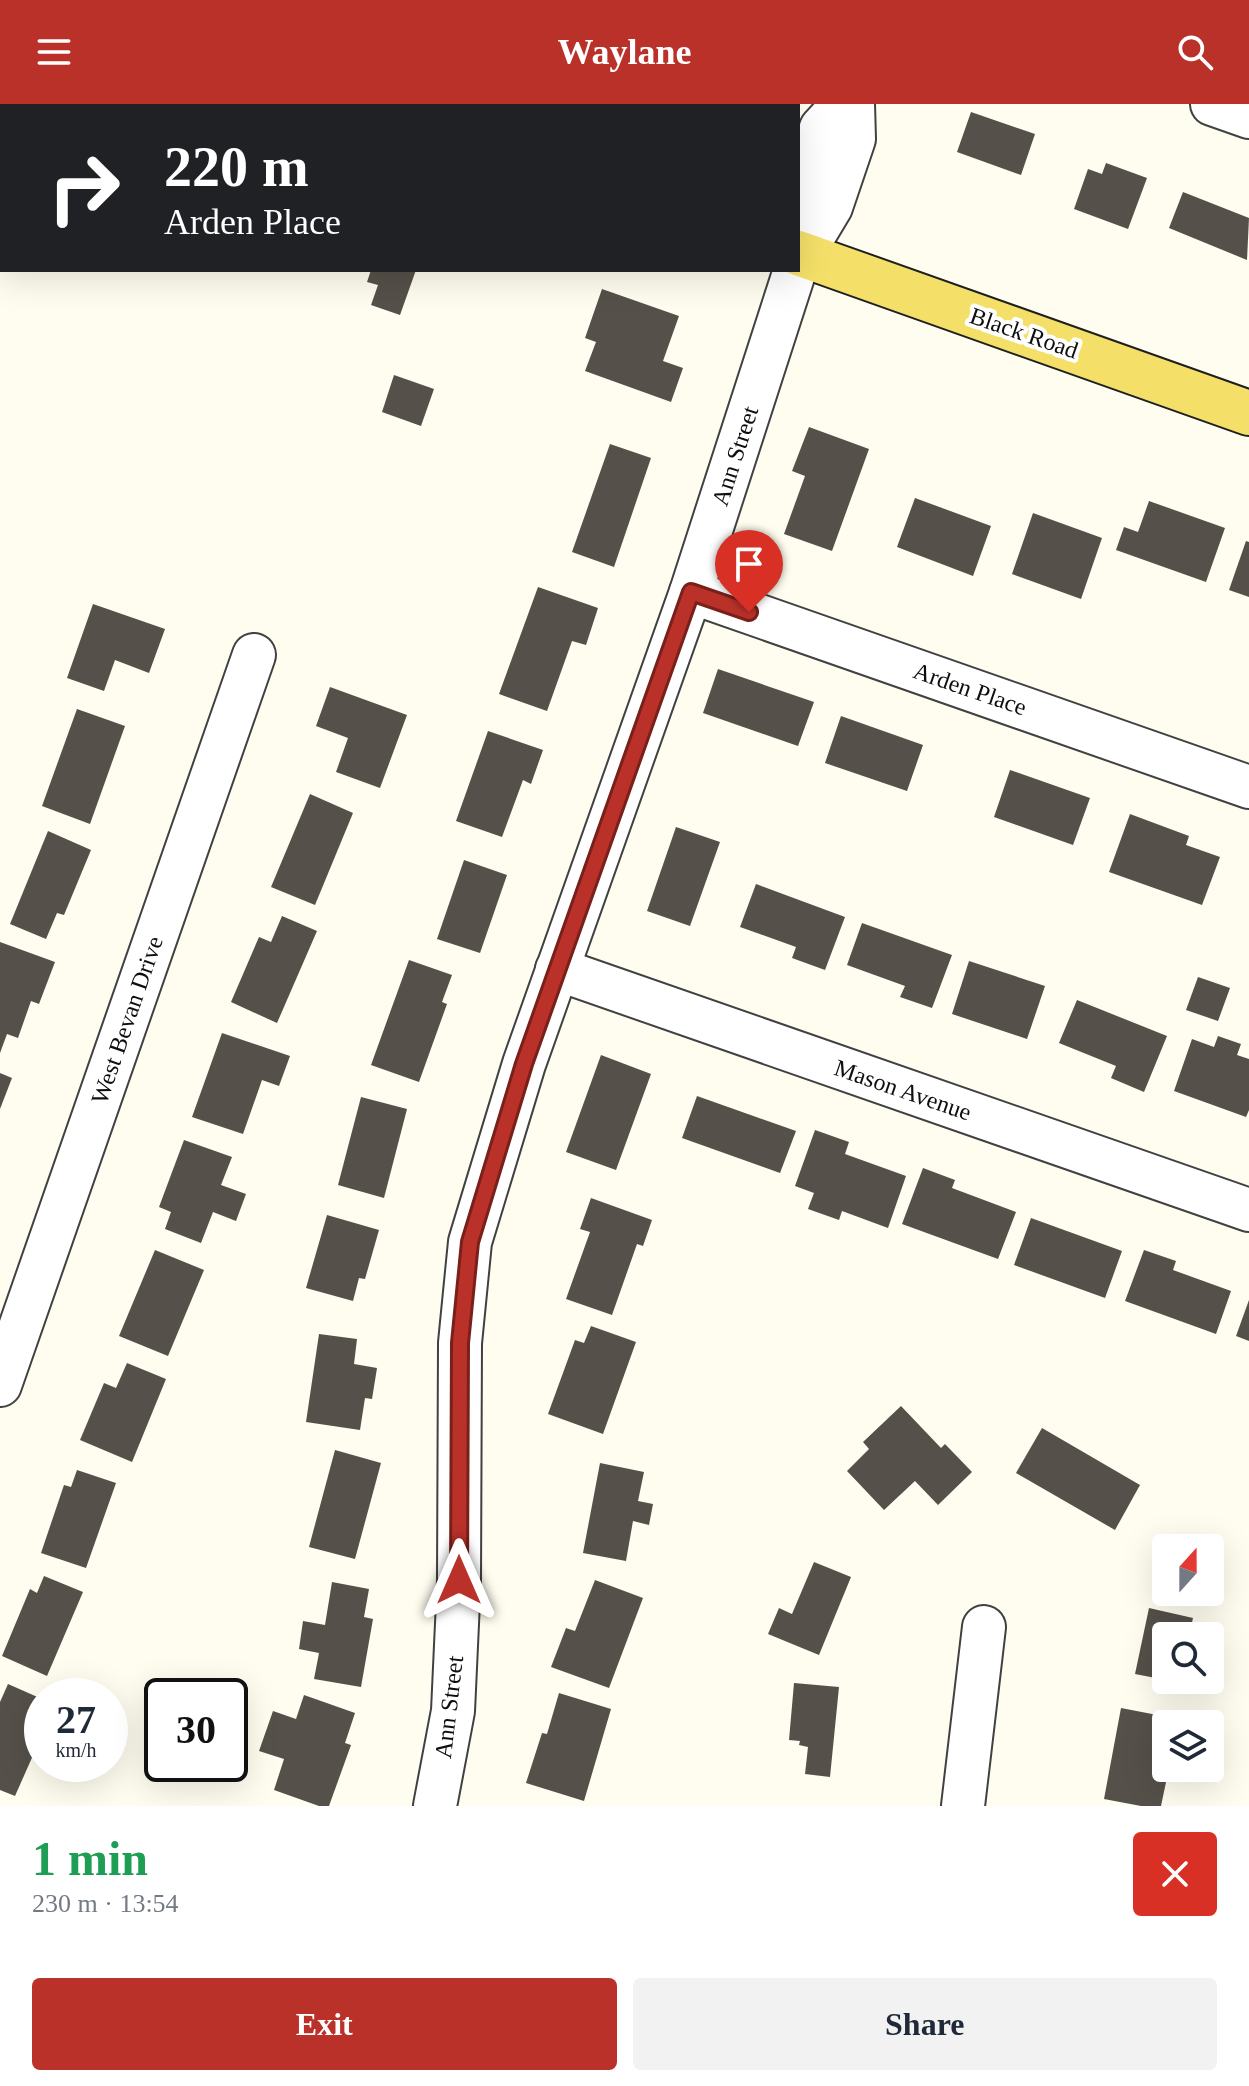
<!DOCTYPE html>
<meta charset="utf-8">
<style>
:root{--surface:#fff;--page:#f2f2f3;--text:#1f2937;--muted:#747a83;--accent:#ba312a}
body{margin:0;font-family:Georgia,serif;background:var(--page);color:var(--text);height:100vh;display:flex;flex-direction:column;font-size:30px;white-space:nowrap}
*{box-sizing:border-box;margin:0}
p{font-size:26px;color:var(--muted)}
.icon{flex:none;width:44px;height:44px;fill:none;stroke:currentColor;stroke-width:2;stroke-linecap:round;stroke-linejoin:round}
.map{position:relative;height:1702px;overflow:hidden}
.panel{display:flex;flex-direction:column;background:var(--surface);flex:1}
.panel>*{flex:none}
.top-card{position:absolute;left:0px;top:0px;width:800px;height:168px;box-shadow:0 8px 32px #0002;background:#202124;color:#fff;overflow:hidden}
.needle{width:52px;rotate:21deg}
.buttons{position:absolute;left:1152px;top:1430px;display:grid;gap:16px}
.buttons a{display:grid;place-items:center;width:72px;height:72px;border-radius:8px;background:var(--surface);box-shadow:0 8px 32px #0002;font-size:40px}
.speed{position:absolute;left:24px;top:1574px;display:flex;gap:16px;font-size:40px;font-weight:700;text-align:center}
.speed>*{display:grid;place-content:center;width:104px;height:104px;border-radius:50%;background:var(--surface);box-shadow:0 8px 32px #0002;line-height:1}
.speed small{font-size:20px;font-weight:400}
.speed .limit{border:4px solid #111;border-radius:12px;background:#fff;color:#111}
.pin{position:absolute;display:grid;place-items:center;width:68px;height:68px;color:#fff;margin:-82px -34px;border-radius:50% 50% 50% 0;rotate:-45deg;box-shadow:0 0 8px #0007}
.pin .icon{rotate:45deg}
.me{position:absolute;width:88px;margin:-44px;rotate:0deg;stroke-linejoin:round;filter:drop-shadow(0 0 6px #0008)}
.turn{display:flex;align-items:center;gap:28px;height:168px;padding:0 32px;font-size:36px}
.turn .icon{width:104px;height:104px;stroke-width:2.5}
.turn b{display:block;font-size:56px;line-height:68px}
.round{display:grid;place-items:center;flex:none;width:84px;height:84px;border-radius:8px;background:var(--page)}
.overview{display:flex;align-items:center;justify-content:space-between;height:136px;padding:0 32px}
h1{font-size:48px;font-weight:700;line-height:60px;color:#1e9e55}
.action{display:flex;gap:16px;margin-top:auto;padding:16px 32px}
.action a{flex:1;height:92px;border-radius:8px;background:var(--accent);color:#fff;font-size:32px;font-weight:700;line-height:92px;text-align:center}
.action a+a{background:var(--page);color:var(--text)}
header{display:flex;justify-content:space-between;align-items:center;height:104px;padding:0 32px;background:var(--accent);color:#fff;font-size:36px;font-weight:700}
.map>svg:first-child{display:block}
.building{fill:#56504a}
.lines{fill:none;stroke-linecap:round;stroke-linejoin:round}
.minor-casing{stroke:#414141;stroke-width:46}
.major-casing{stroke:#1f1f1f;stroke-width:48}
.minor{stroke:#fff;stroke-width:42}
.major{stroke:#f4e069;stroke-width:44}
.route-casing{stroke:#79201b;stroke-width:20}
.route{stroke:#ba312a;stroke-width:14}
.labels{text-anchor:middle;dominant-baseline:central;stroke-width:8;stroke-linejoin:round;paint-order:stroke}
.street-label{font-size:24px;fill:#0e0e0e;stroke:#fff}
</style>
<header><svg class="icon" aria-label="menu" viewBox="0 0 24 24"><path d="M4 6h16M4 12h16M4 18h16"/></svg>Waylane<svg class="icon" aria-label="search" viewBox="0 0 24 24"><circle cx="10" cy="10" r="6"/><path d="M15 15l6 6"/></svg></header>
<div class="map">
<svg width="1249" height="1702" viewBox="0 0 1249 1702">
<rect width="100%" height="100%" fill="#fefdef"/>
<!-- building -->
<g class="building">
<polygon points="971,8 1035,30 1021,71 957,48"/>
<polygon points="1106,59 1147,74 1128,125 1074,105 1088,65 1102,70"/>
<polygon points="1183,88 1249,114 1247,156 1169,124"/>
<polygon points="371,166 416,166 400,211 371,201 378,181 367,178"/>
<polygon points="602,185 679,212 663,257 683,264 671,298 585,267 596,238 585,234"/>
<polygon points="394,271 434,285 421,322 382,308"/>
<polygon points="809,323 869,345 832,447 784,430 805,372 792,367"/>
<polygon points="610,340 651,354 614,463 572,448"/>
<polygon points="915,394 991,422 973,472 897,443"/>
<polygon points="1149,397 1225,424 1206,478 1116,446 1124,423 1138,428"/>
<polygon points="1033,409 1102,434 1081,495 1012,470"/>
<polygon points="1246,437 1249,438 1249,493 1229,486"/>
<polygon points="538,483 598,504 586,541 572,537 547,607 499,590"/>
<polygon points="93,500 165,525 149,569 115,556 104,587 67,574"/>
<polygon points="718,565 814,598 798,642 703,609"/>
<polygon points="330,583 407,611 380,684 336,668 348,634 316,622"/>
<polygon points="77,605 125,622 90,720 42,702"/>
<polygon points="841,612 923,641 907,687 825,659"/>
<polygon points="488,627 543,646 531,680 523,676 502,733 456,717"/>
<polygon points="1010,666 1090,694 1073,741 994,713"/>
<polygon points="310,690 353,709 315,801 271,783"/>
<polygon points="1130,710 1189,732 1186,741 1220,753 1202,801 1109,768"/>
<polygon points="676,723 720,738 690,822 647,807"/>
<polygon points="48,727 91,746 64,811 57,809 46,835 10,820"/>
<polygon points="464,756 507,771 480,849 437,835"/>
<polygon points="756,780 845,813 825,866 792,854 796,843 740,823"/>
<polygon points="282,812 317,827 277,919 231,898 259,833 271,838"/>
<polygon points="862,819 952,851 932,904 900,893 905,882 847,861"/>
<polygon points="0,838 55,858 39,900 31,897 18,934 7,930 0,949"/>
<polygon points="409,856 452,871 442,898 447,900 419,978 371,961"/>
<polygon points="969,857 1045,882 1027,935 952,910"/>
<polygon points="1198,873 1230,884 1218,917 1186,906"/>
<polygon points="1077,896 1167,932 1144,988 1111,974 1116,962 1059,939"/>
<polygon points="222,929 290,952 279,982 262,976 243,1030 192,1013"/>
<polygon points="1218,932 1241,940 1237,951 1249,955 1249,1006 1246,1013 1174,987 1192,935 1214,943"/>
<polygon points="601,951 651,970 616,1066 566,1048"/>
<polygon points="0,969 12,974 0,1005"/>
<polygon points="697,992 796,1027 780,1069 682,1034"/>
<polygon points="361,993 407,1005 384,1094 338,1081"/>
<polygon points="815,1026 849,1038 845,1050 906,1072 888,1124 842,1107 839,1116 808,1105 814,1089 795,1082"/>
<polygon points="184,1036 232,1053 221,1081 246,1090 236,1117 213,1108 201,1139 165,1125 171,1108 159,1103"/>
<polygon points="923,1064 955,1076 952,1084 1016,1108 998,1155 902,1120"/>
<polygon points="591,1094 652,1116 643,1142 637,1140 612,1211 566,1195 590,1128 580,1125"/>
<polygon points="327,1111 379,1126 365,1175 359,1174 353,1197 306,1184"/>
<polygon points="1031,1114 1122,1147 1105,1194 1014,1161"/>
<polygon points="155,1146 204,1166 168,1252 119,1232"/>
<polygon points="1144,1146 1176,1157 1173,1166 1231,1187 1216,1230 1125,1197"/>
<polygon points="1249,1196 1249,1237 1236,1232"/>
<polygon points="591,1222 636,1238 603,1330 548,1310 575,1236 584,1239"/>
<polygon points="319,1230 357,1235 354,1260 377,1264 372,1295 365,1294 360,1326 306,1318"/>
<polygon points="127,1259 166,1275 132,1358 80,1336 104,1279 116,1284"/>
<polygon points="901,1302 941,1344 945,1340 972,1368 938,1401 915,1377 884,1406 847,1367 869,1345 863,1338"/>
<polygon points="1042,1324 1140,1381 1115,1426 1016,1369"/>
<polygon points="335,1346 381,1359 355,1455 309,1443"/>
<polygon points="600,1359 644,1368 638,1397 653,1400 649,1421 633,1417 626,1457 583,1449"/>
<polygon points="77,1366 116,1379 86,1464 41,1449 64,1381 71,1383"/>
<polygon points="814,1458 851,1473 819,1551 768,1530 779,1504 792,1510"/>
<polygon points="44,1472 83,1488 47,1572 2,1552 30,1485 37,1489"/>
<polygon points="595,1476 643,1494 609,1584 551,1563 566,1524 575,1527"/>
<polygon points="332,1478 369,1485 364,1513 373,1515 361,1583 314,1575 319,1549 299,1545 303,1517 325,1521"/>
<polygon points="1149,1504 1193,1514 1189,1532 1166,1532 1166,1576 1135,1570"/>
<polygon points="794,1579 839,1583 830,1673 805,1670 808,1643 799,1641 800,1637 789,1636"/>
<polygon points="8,1580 42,1595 42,1631 15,1692 0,1686 0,1598"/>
<polygon points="559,1589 611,1605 584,1697 526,1679 542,1629 547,1630"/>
<polygon points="304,1591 355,1609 345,1639 351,1641 329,1702 319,1702 274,1686 284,1655 259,1647 273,1607 296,1615"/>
<polygon points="1121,1604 1178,1615 1177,1620 1166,1620 1166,1664 1169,1664 1161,1702 1141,1702 1104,1695"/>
</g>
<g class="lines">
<defs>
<g id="minor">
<polyline points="1212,0 1249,13"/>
<polyline points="800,150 798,90 821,24 843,0"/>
<polyline points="798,158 831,103 854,35 853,0"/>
<polyline points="691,488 1249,683"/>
<polyline points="557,865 1249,1106"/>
<polyline points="0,1281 254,551"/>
<polyline points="435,1702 453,1607 459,1476 460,1239 470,1138 524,960 691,488 795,166"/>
<polyline points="963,1702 984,1523"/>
</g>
<g id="major">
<polyline points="375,0 381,2"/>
<polyline points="798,149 1249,309"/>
</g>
</defs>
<!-- minor casing -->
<use href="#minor" class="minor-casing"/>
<!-- major casing -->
<use href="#major" class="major-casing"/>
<!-- minor -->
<use href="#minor" class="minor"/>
<!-- major -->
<use href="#major" class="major"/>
</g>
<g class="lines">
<defs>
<polyline id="route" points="459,1476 460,1239 470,1138 524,960 691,488 749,508"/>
</defs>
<!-- route casing -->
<use href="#route" class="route-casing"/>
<!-- route -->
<use href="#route" class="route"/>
</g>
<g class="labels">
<!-- street labels -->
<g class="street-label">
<text transform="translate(1024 229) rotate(19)">Black Road</text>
<text transform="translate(735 352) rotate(-72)">Ann Street</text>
<text transform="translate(970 585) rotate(19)">Arden Place</text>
<text transform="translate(127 916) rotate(-71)">West Bevan Drive</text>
<text transform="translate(903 986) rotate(19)">Mason Avenue</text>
<text transform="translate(449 1603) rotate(-83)">Ann Street</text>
</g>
</g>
</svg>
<div class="buttons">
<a><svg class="needle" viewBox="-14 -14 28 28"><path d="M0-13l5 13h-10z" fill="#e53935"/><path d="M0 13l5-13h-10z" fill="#747a83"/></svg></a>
<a><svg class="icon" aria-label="search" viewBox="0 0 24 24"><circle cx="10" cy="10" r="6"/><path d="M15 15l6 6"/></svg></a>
<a><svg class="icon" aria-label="layers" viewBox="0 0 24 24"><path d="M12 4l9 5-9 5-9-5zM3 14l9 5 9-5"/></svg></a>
</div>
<div class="speed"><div>27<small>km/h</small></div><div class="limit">30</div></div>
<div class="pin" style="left:749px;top:508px;background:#d93025"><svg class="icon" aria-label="arrive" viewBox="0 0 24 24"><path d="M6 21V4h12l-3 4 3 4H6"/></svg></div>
<svg class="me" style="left:459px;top:1476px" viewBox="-20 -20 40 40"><path d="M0-17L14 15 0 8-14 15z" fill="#ba312a" stroke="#fff" stroke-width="4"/></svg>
<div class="top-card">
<div class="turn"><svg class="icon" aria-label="right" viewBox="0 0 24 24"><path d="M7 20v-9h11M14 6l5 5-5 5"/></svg><div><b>220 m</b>Arden Place</div></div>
</div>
</div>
<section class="panel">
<div class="overview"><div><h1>1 min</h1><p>230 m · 13:54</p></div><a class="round" style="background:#d93025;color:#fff"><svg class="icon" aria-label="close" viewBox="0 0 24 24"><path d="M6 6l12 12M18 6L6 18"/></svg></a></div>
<div class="action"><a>Exit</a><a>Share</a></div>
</section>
